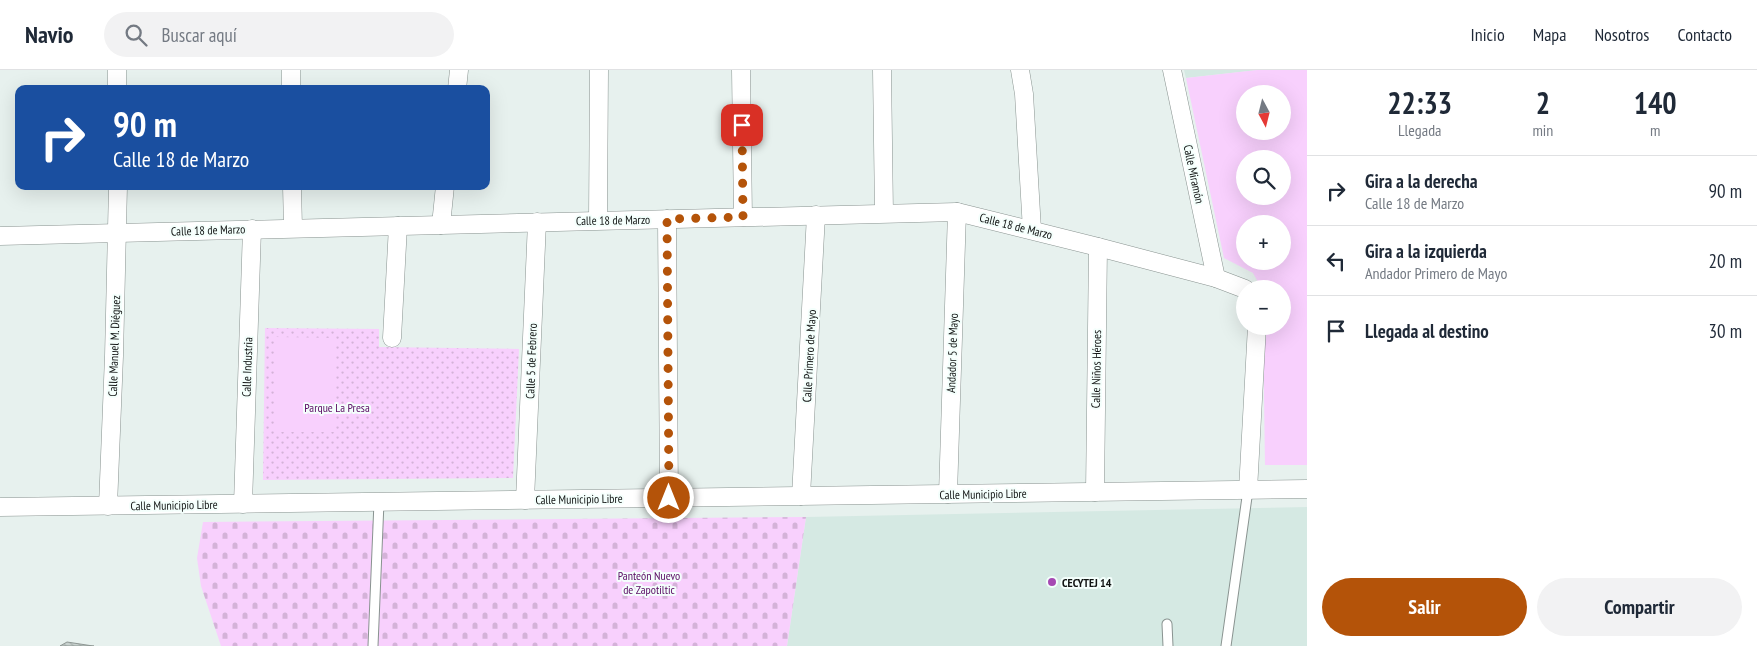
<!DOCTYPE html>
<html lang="es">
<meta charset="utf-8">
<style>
:root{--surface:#fff;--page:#f2f2f3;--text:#1f2937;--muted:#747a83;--line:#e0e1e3;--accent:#b45309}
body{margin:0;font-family:"PT Sans Narrow",sans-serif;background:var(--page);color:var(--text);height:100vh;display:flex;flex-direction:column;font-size:19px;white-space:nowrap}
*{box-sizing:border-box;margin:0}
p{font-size:16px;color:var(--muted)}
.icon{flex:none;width:28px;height:28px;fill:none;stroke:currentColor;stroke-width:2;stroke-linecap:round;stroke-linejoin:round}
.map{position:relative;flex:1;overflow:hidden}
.drawer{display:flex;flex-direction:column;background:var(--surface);width:450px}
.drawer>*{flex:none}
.banner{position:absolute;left:15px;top:15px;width:475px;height:105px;border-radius:10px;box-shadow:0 5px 20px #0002;background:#1a4fa0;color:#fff;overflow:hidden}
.needle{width:32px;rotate:173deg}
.fabs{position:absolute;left:1236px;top:15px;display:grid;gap:10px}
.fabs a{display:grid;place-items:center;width:55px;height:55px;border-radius:50%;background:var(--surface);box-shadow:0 5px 20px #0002;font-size:25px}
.pin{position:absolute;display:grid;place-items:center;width:42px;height:42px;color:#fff;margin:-21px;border-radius:10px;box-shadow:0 2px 8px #0006}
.me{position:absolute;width:55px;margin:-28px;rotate:0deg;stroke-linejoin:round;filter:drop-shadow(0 0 4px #0008)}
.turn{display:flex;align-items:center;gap:18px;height:105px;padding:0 15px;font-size:22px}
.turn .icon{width:65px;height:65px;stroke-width:2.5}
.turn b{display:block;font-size:35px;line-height:42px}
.eta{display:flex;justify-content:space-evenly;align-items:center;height:85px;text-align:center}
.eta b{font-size:30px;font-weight:700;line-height:35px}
.action{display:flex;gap:10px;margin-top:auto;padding:10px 15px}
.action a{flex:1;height:58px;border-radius:30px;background:var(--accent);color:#fff;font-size:20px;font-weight:700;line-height:58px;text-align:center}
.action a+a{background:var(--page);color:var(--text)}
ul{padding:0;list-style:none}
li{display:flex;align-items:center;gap:15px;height:70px;padding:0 15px;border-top:1px solid var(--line)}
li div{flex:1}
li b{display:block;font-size:19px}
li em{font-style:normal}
header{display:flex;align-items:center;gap:30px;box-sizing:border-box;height:70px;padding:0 25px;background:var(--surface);border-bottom:1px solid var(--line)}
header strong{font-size:24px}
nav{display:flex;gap:28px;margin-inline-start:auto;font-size:18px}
.search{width:350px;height:45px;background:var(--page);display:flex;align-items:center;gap:12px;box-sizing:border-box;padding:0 18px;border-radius:28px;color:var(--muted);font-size:19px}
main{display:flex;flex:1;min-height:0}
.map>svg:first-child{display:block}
.built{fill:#d5e9e3}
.green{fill:url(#green-dots)}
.cemetery{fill:url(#cemetery-stones)}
.pitch{fill:#f8d0fd;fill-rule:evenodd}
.building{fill:url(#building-back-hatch);stroke:#8d9693}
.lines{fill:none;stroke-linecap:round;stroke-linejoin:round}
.lane-casing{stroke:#899390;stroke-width:11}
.street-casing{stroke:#899390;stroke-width:19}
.lane{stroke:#fff;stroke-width:9}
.street{stroke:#fff;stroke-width:18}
.route{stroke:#b45309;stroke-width:9;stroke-dasharray:0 16.2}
.poi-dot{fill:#a649b3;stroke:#f4fffc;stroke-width:2}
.labels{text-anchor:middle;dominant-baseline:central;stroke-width:4;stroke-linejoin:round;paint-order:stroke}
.street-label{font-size:12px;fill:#111413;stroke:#f4fffc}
.park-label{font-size:12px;fill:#590a63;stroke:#f4fffc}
.poi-label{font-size:12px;font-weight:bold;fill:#111413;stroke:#f4fffc;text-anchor:start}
</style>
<header>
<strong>Navio</strong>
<div class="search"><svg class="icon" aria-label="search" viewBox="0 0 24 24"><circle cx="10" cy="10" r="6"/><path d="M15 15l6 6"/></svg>Buscar aquí</div>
<nav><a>Inicio</a><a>Mapa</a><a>Nosotros</a><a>Contacto</a></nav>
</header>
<main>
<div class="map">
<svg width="1307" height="576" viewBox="0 0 1307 576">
<defs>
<pattern id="green-dots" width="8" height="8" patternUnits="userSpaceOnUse" patternTransform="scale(1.25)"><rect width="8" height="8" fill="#f8d0fd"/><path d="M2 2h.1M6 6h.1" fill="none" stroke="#d4b2d8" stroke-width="1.8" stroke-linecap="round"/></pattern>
<pattern id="cemetery-stones" width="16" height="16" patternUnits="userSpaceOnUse" patternTransform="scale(1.25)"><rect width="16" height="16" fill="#f8d0fd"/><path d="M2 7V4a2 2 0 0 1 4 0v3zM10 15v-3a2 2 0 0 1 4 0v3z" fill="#d4b2d8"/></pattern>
<pattern id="building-back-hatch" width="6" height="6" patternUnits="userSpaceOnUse" patternTransform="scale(1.25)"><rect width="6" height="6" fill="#c7d1ce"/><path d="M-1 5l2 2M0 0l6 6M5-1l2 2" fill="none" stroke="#aab3b0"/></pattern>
</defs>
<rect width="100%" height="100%" fill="#e7f1ee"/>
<!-- built -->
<g class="built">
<polygon points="1184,0 1258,0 1186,8"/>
<polygon points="1307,437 1307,576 787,576 806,447"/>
</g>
<!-- green -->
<polygon class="green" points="265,258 379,259 379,277 519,279 513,408 263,410"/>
<!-- cemetery -->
<polygon class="cemetery" points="806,447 787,576 221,576 201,516 197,488 203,452"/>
<!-- pitch -->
<g class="pitch">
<path d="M1257 0H1307V395H1265L1263 256H1282V219H1262L1253 203 1224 188 1186 8ZM1245 24H1282V61H1245ZM1245 89H1282V126H1245ZM1245 154H1282V191H1245Z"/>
<polygon points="276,267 336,268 335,362 275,362"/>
</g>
<!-- building -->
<polygon class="building" points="67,572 93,576 94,576 60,576"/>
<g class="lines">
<defs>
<g id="lane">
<polyline points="1167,554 1168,576"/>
<polyline points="373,576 379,432"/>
<polyline points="1226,576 1248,420"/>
</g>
<g id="street">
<polyline points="117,0 117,19"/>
<polyline points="291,0 291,19"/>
<polyline points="741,0 743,147"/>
<polyline points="882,0 884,143"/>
<polyline points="1020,0 1024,24 1032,160"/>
<polyline points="1172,0 1216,208"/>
<polyline points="457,19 459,0"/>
<polyline points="292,116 293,158"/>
<polyline points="667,149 669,428"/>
<polyline points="598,150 599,0"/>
<polyline points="441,155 445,116"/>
<polyline points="0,166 957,142 1098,177 1216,208 1245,219"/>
<polyline points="392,268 398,156"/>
<polyline points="1248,420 1257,256"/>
<polyline points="1095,422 1098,177"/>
<polyline points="948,424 957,142"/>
<polyline points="801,426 816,145"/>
<polyline points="525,430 537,152"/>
<polyline points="243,434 252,159"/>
<polyline points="108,436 114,286 118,116"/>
<polyline points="0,437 1307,419"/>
</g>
</defs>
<!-- lane casing -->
<use href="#lane" class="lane-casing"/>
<!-- street casing -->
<use href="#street" class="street-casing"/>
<!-- lane -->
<use href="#lane" class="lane"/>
<!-- street -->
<use href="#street" class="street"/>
</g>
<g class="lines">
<!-- route -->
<polyline class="route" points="669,428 667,149 743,147 742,55"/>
</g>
<!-- markers -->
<circle class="poi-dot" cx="1052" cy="512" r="5"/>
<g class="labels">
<!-- street labels -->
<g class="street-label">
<text transform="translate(1194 104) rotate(78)">Calle Miramón</text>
<text transform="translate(613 150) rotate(-1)">Calle 18 de Marzo</text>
<text transform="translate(1016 156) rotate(14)">Calle 18 de Marzo</text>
<text transform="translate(208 160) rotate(-2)">Calle 18 de Marzo</text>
<text transform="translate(114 276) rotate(-88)">Calle Manuel M. Diéguez</text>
<text transform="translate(952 283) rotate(-88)">Andador 5 de Mayo</text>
<text transform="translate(809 286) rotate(-87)">Calle Primero de Mayo</text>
<text transform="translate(531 291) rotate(-88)">Calle 5 de Febrero</text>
<text transform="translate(247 297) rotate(-88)">Calle Industria</text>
<text transform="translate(1096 299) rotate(-89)">Calle Niños Héroes</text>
<text transform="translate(983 424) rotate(-1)">Calle Municipio Libre</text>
<text transform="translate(579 429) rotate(-1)">Calle Municipio Libre</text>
<text transform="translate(174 435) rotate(-1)">Calle Municipio Libre</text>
</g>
<!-- park labels -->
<g class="park-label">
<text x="337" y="337">Parque La Presa</text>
<text x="649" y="505">Panteón Nuevo<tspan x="649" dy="14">de Zapotiltic</tspan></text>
</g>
<!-- poi labels -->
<g class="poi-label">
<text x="1062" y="512">CECYTEJ 14</text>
</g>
</g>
</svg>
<div class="fabs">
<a><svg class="needle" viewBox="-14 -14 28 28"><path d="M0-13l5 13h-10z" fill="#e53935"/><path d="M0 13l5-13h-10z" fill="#747a83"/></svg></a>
<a><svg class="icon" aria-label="search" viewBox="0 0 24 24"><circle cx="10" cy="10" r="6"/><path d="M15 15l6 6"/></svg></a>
<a>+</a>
<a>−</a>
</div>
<div class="pin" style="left:742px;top:55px;background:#d93025"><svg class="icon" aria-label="arrive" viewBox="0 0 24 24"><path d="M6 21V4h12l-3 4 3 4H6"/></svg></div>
<svg class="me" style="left:669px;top:428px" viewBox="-20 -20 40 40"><circle r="17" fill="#b45309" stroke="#fff" stroke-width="3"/><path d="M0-11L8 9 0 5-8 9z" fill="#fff"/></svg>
<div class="banner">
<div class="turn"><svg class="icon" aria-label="right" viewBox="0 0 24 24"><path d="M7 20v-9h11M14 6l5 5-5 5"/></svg><div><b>90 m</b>Calle 18 de Marzo</div></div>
</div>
</div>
<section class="drawer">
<div class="eta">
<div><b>22:33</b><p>Llegada</p></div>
<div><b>2</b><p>min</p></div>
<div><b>140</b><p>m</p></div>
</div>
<ul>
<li><svg class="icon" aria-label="right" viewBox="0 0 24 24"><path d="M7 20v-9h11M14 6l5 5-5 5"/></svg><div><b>Gira a la derecha</b><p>Calle 18 de Marzo</p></div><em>90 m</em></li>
<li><svg class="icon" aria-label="left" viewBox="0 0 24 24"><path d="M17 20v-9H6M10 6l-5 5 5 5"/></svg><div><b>Gira a la izquierda</b><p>Andador Primero de Mayo</p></div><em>20 m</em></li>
<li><svg class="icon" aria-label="arrive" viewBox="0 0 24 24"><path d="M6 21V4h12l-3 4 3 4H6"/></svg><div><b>Llegada al destino</b></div><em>30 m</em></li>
</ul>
<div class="action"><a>Salir</a><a>Compartir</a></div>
</section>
</main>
